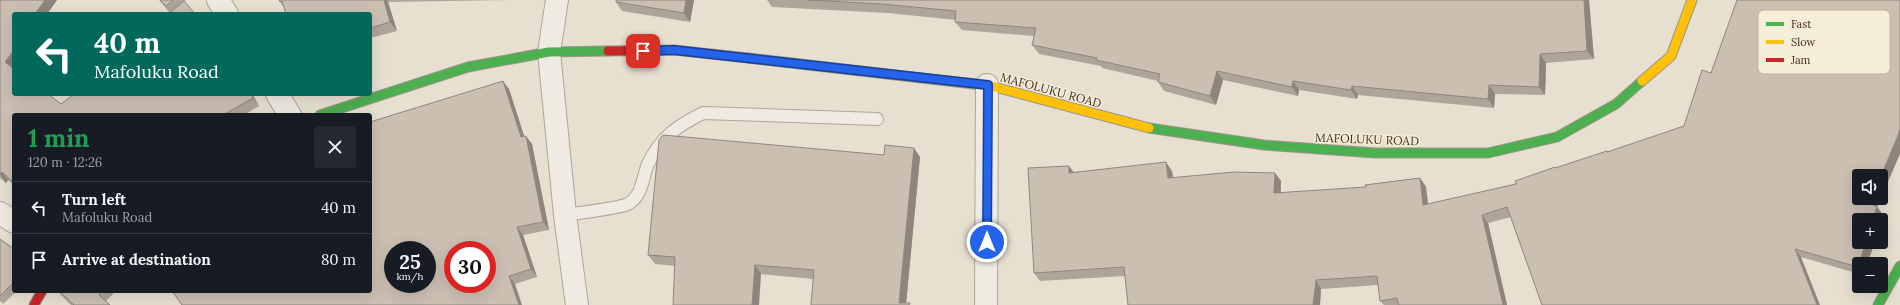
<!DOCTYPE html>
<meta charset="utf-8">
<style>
:root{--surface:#171b24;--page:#242831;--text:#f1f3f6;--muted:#9ea1a6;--line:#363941}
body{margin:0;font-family:Lora,serif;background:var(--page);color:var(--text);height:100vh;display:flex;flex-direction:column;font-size:15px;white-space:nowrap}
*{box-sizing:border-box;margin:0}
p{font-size:13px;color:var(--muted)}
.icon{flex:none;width:22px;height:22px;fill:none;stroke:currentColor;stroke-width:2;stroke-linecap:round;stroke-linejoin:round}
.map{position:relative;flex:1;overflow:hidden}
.sheet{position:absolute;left:12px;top:113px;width:360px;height:180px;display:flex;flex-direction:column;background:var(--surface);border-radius:4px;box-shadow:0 4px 16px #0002}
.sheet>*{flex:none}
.top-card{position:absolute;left:12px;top:12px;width:360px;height:84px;border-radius:4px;box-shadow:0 4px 16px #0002;background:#00695c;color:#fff;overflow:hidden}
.fabs{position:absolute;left:1852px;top:169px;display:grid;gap:8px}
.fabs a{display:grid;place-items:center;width:36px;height:36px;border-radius:4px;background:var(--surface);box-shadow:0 4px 16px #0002;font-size:20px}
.speed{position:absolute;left:384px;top:241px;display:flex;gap:8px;font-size:20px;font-weight:700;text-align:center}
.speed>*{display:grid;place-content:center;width:52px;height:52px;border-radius:50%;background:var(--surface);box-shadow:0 4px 16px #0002;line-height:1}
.speed small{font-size:10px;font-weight:400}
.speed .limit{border:6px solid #d22;background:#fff;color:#111}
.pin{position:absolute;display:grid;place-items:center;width:34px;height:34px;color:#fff;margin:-17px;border-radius:8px;box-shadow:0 2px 6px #0006}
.me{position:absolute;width:44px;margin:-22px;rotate:0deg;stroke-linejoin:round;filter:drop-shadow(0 0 3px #0008)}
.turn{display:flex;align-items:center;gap:14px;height:84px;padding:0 16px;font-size:18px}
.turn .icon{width:52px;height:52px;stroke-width:2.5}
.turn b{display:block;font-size:28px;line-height:34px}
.round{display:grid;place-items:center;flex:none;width:42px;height:42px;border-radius:4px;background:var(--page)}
.summary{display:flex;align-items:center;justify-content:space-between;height:68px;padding:0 16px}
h1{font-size:24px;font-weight:800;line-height:30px;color:#1e9e55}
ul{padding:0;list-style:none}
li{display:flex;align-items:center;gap:12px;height:52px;padding:0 16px;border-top:1px solid var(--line)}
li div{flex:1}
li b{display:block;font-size:15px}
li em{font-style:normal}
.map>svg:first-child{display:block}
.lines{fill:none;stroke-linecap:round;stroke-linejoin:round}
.lane-casing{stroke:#ada599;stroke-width:14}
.street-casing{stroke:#ada599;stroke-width:24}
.fast-casing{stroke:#9c958a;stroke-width:11}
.slow-casing{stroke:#9c958a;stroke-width:11}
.jam-casing{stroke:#9c958a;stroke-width:11}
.lane{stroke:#efebe3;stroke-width:12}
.street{stroke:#efebe3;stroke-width:22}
.fast{stroke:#4caf50;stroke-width:9}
.slow{stroke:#ffc107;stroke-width:9}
.jam{stroke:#c62828;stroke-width:9}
.wall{fill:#afa499}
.shaded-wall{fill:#8e867d}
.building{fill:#cbbfb2;stroke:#8e867d;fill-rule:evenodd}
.route-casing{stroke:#184099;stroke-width:10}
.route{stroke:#2563eb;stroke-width:7}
.labels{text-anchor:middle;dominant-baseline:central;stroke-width:3;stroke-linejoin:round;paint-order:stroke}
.street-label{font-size:12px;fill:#3d2e20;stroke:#f7eed8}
.key{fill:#f7eed8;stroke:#bfb4a1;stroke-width:1}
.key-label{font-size:11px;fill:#3d2e20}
</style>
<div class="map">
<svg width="1900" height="305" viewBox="0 0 1900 305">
<rect width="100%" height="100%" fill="#e7e0d1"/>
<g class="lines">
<defs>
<path id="lane" d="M565 215C578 213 620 208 628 204 643 195 642 178 648 164 661 137 677 126 703 113L877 119"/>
<g id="street">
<polyline points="218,0 227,14"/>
<polyline points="557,0 549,52 565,215 577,305"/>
<polyline points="277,94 290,115"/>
<polyline points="0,213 14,222"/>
<polyline points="986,305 987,85"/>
</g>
<g id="fast">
<polyline points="748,58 991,86"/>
<polyline points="320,115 468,67 549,52 608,51"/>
<polyline points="1149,128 1264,145 1375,153 1488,153 1557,137 1616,104 1642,81"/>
<polyline points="1878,305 1900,266"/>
</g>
<g id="slow">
<polyline points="1642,81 1671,56 1692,0"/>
<polyline points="991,86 1149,128"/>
</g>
<g id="jam">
<polyline points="608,51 674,50 748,58"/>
<polyline points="34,305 42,291"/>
</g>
</defs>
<!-- lane casing -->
<use href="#lane" class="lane-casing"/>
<!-- street casing -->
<use href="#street" class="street-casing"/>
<!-- fast casing -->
<use href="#fast" class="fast-casing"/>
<!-- slow casing -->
<use href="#slow" class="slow-casing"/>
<!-- jam casing -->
<use href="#jam" class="jam-casing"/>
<!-- lane -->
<use href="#lane" class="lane"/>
<!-- street -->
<use href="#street" class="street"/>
<!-- fast -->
<use href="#fast" class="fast"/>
<!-- slow -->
<use href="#slow" class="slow"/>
<!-- jam -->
<use href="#jam" class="jam"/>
</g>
<!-- wall -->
<g class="wall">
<polygon points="0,0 57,0 47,14 14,14 14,66 12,68 61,104 74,94 252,94 259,106 244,115 14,115 14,185 8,180 6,183 0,178"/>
<polygon points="159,0 186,0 170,13"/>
<polygon points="279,0 509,0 388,2 397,31 370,38 370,14 283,6"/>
<polygon points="694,0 690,22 622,11 616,2"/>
<polygon points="767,0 1589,0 1594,59 1546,63 1545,95 1495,94 1494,108 1358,95 1357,99 1299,90 1298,96 1223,80 1216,105 1164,91 1158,82 1158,81 1102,68 1101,66 1039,54 1032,45 1034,36 962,30 955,22 956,20 888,13 772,7"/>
<polygon points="509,89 524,136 532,144 549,230 523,235 537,277 515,284 172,291"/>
<polygon points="1608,152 1877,207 1883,215 1881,222 1881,220 1859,242 1875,242 1867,264 1859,264 1859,274 1801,257 1511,217 1488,223 1507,305 1384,305 1380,301 1378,285 1321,289 1320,305 1128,305 1125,276 1040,281 1034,273 1069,166 1073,172 1172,171 1173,178 1275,173 1281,181 1281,193 1366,187 1420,178 1426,187 1428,204 1516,184 1556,168"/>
<polygon points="884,155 920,157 906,303 911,305 813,279 655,264 648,255"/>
<polygon points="0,239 14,249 14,291 17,291 3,304 1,301 0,303"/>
<polygon points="58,291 116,291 106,301 110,305 71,305 61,295"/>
</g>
<!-- shaded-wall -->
<g class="shaded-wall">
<polygon points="45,0 57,0 47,14 35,14"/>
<polygon points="384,0 387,0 388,2 397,31 390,22"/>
<polygon points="686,0 694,0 690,22 684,13"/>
<polygon points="1584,0 1589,0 1594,59 1587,51"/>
<polygon points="14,50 14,66 11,71 5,62"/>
<polygon points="1540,54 1546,63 1545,95 1539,87"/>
<polygon points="1217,71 1223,80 1216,105 1210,96"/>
<polygon points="503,81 509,89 527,145 521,137"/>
<polygon points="1293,81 1299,90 1298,96 1292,87"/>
<polygon points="1489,85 1495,94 1494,108 1488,99"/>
<polygon points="1352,86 1358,95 1357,99 1351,90"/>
<polygon points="251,94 252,94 259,106 253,98"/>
<polygon points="1900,129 1900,154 1877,207 1883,215 1881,222 1881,220 1873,220 1869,204 1872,198 1881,198 1881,176"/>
<polygon points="526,136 532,144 549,230 543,222"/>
<polygon points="914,148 920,157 906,305 899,303"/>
<polygon points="1166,162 1172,171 1174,186 1168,178"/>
<polygon points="1069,166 1075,174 1069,173"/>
<polygon points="2,172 8,180 6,183 0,174"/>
<polygon points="1275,173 1281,181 1280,202 1274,193"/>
<polygon points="1420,178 1426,187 1429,214 1423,205"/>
<polygon points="1482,215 1488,223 1507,305 1503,305"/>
<polygon points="517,227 523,235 537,277 531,269"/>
<polygon points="1866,242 1875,242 1867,264 1859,264 1859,269 1858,267"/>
<polygon points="1795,249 1801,257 1820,305 1817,305"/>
<polygon points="755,265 761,274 759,305 752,305"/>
<polygon points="509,276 515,284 522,305 519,305"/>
<polygon points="1316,280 1321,289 1320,305 1313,305"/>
</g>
<!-- building -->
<g class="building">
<polygon points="0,0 45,0 35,14 14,14 14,50 5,62 14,69 14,94 48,94 61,104 74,94 251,94 253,98 223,115 14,115 14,183 2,172 0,174"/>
<polygon points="160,0 173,0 166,6"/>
<polygon points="279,0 384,0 390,22 370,28 370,14 286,14 282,1 280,2"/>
<polygon points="616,0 686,0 684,13 616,2"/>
<polygon points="808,0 1584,0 1587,51 1540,54 1539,87 1489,85 1488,99 1352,86 1351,90 1293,81 1292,87 1217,71 1210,96 1158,82 1160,74 1096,60 1097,58 1032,45 1036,28 955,22 956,11 882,4"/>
<polygon points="1737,0 1900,0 1900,129 1897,138 1881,176 1859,176 1859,198 1872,198 1869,204 1877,206 1873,220 1859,220 1859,242 1866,242 1858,267 1795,249 1817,305 1542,305 1507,207 1482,215 1503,305 1399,305 1397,298 1380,301 1377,276 1316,280 1313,305 1128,305 1124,267 1034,273 1028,168 1069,166 1069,173 1166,162 1168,178 1234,172 1275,173 1274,193 1366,187 1365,185 1420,178 1423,205 1516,184 1515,181 1555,167 1555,168 1607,151 1607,152 1684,126 1702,70 1711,73"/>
<polygon points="184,1 195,14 168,14"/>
<path d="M503 81 521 137 526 136 543 222 517 227 531 269 509 276 519 305H182L172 291H370V122ZM393 250H427V284H393ZM453 250H487V284H453Z"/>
<polygon points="663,135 884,155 885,145 914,148 899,303 910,303 909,305 811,305 814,270 755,265 752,305 673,305 675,257 648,255 659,140"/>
<polygon points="0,239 14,249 14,282 0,296"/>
<polygon points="59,291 103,291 99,295 110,305 74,305"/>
</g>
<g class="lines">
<defs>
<polyline id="route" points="643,51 674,50 988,85 987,242"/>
</defs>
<!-- route casing -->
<use href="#route" class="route-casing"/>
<!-- route -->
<use href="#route" class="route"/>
</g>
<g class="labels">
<!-- street labels -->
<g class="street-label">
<text transform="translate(1051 90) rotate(15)">MAFOLUKU ROAD</text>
<text transform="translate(1367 139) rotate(2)">MAFOLUKU ROAD</text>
</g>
</g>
<!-- legend -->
<rect x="1758" y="10" width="132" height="64" rx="6" class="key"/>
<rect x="1766" y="22" width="18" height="4" fill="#4caf50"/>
<rect x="1766" y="40" width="18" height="4" fill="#ffc107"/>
<rect x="1766" y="58" width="18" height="4" fill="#c62828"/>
<g class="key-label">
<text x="1791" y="28">Fast</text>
<text x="1791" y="46">Slow</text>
<text x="1791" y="64">Jam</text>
</g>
</svg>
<div class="fabs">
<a><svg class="icon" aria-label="sound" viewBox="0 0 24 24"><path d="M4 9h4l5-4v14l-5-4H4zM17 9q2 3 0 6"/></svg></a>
<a>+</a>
<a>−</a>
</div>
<div class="speed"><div>25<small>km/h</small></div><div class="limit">30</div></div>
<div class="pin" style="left:643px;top:51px;background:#d93025"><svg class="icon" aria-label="arrive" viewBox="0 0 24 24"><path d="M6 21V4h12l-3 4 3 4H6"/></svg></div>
<svg class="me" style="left:987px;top:242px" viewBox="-20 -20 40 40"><circle r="17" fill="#2563eb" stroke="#fff" stroke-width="3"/><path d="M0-11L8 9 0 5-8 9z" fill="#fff"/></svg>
<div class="top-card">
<div class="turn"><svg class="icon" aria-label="left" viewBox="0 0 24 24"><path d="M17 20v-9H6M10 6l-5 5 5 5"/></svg><div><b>40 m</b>Mafoluku Road</div></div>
</div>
<section class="sheet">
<div class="summary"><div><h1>1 min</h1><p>120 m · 12:26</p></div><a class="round"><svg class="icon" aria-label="close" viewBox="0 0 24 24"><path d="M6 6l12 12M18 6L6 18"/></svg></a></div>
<ul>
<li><svg class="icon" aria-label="left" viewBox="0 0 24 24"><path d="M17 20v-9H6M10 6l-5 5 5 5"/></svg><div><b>Turn left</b><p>Mafoluku Road</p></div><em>40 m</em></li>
<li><svg class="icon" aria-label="arrive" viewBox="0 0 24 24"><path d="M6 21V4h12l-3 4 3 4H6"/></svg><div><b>Arrive at destination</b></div><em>80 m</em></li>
</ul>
</section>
</div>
